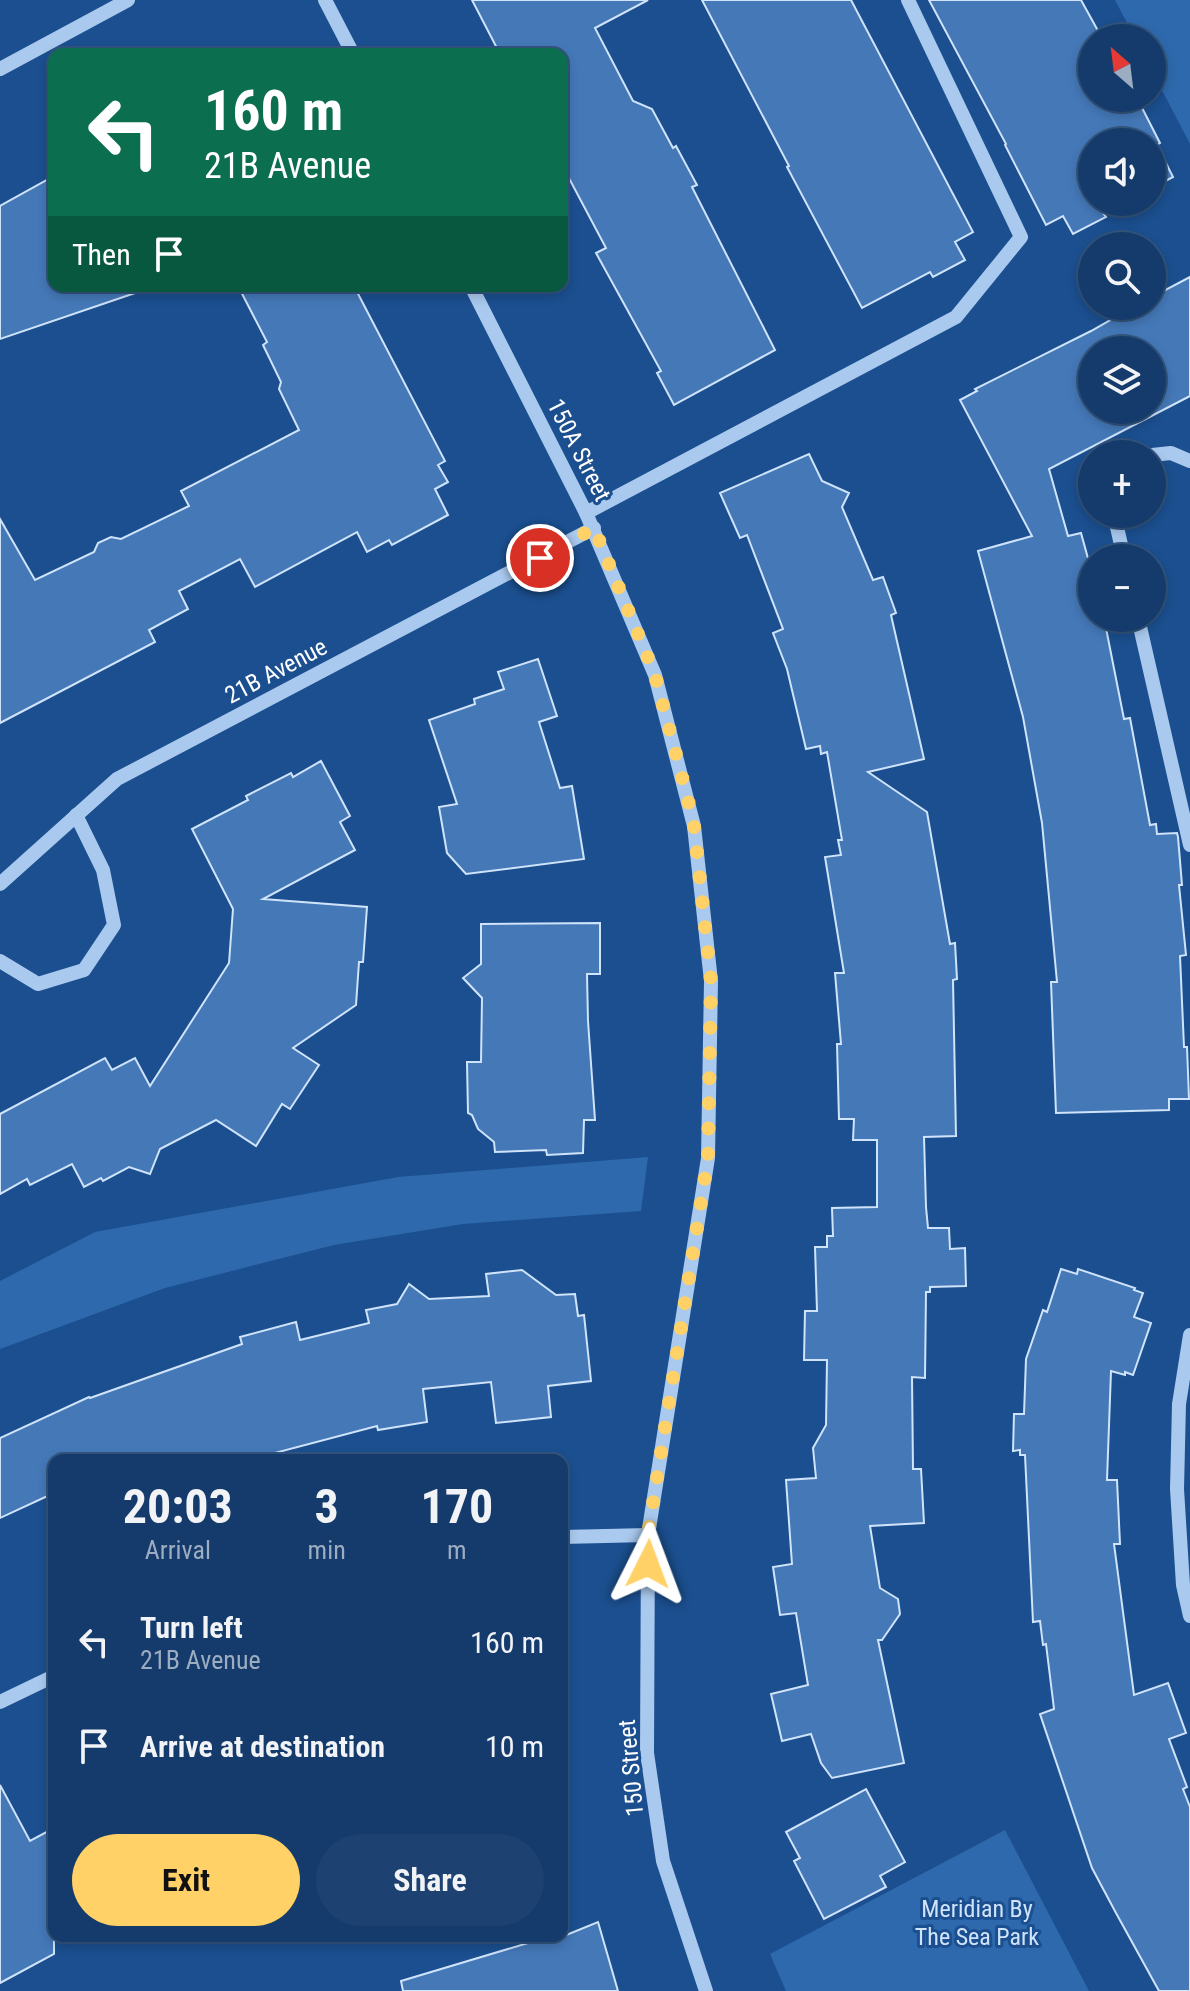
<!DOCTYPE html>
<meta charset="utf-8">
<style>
:root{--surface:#143b6b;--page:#1d4271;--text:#f1f3f6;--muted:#9dadc1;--line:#33557e;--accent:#ffd166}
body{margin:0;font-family:"Roboto Condensed",sans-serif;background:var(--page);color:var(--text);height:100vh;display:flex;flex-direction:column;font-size:30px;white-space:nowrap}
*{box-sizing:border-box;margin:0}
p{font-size:26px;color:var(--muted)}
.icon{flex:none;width:44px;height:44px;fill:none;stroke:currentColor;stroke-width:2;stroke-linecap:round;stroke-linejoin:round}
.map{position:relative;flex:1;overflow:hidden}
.details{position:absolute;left:48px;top:1454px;width:520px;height:488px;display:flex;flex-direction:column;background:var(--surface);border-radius:16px;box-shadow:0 4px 12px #0003,0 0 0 2px var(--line)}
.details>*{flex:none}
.guide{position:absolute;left:48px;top:48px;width:520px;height:244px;border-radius:16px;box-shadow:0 4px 12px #0003,0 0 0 2px var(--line);background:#0b6e4f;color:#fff;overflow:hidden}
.needle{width:52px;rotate:332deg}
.tools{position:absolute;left:1078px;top:24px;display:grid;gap:16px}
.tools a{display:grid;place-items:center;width:88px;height:88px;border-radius:50%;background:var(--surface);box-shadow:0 4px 12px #0003,0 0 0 2px var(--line);font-size:40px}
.pin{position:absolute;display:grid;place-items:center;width:68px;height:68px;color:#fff;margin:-34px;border:4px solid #fff;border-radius:50%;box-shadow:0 2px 8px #0007}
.me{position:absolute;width:88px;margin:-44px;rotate:3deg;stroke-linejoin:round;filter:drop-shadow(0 0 6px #0008)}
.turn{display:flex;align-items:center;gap:28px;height:168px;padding:0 24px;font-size:36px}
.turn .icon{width:104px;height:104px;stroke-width:2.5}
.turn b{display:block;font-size:56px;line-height:68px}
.then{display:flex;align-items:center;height:76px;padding:0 24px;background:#0003;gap:16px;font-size:30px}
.eta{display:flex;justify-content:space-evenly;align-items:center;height:136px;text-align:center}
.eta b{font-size:48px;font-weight:700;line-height:56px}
.primary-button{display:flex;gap:16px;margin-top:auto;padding:16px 24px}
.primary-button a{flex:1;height:92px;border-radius:48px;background:var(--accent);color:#111;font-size:32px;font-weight:700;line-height:92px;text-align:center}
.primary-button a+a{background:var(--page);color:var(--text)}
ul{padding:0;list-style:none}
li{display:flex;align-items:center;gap:24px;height:104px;padding:0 24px}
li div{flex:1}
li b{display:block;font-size:30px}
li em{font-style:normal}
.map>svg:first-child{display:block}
.green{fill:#2e69ad}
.building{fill:#4478b7;stroke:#cfe3fa;stroke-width:2;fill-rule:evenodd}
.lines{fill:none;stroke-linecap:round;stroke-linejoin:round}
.minor{stroke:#a9c9ee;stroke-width:14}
.route{stroke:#ffd166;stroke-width:14;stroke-dasharray:0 25.2}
.labels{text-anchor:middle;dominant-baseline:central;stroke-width:6;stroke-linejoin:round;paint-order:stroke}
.street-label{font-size:24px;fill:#fff;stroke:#1b4f8f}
.park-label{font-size:24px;fill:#cfe3fa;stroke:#1b4f8f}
</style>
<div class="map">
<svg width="1190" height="1991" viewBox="0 0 1190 1991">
<rect width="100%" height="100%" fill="#1b4f8f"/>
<!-- green -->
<g class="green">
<polygon points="1115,0 1190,0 1190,144 1152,71 1152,38 1135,38"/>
<polygon points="648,1157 641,1211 463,1224 334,1245 165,1288 0,1349 0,1281 95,1232 398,1177"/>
<polygon points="1005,1830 1089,1991 786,1991 770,1954"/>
</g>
<!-- building -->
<g class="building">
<polygon points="472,0 648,0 595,28 633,101 652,109 673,148 676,146 697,185 692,187 775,350 674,405 657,373 661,371 596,253 606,248 562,165 562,54 500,54"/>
<polygon points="702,0 851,0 973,232 955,242 965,260 933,277 930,272 862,308 787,167 789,166"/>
<polygon points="929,0 1081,0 1102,38 1092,38 1092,98 1137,98 1160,143 1157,145 1173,177 1152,188 1152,142 1092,142 1092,202 1125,202 1103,213 1106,217 1073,234 1063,216 1046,225 1005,145 1006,144"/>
<polygon points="54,176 54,286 137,286 138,292 0,339 0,206"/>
<path d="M1190 277V396L1049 469 1068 536 1081 533 1092 573V618H1104L1124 719 1130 718 1150 825 1156 824 1157 834 1177 833 1178 837 1182 885H1179L1186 955 1180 956 1184 1047H1187L1189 1099H1169V1110L1056 1113 1051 982H1057L1042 823 1023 717 978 551 1032 536 960 400 977 391 975 389 1091 331 1135 306H1152V297ZM1092 350H1152V410H1092Z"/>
<polygon points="238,286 354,286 445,461 438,465 448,482 435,489 448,515 392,545 389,540 367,552 357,532 255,587 240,559 179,591 188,609 149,630 155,642 0,723 0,519 35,580 94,552 98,543 111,537 121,539 189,506 181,491 299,430 279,389 281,382 263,345 267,342"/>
<polygon points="809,454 822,481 849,493 842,507 873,580 883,577 896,613 891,615 924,759 868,772 927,812 950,944 955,943 957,979 953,980 956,1136 924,1137 926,1207 928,1228 949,1228 950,1249 965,1248 966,1286 930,1287 930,1292 926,1292 925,1378 912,1377 913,1469 921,1469 924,1523 870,1526 880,1588 898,1599 900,1614 882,1640 878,1640 904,1763 832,1778 821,1763 811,1734 782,1741 771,1694 808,1685 796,1613 780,1615 773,1567 792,1564 786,1480 816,1478 813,1448 826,1425 827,1360 804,1360 805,1311 817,1311 815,1247 827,1247 827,1236 833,1236 832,1208 877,1207 877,1140 853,1140 854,1119 839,1119 837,1044 841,1044 835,973 844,973 825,857 841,855 838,840 842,840 827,752 821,754 820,746 806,749 787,669 773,633 783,629 747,535 740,538 720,493"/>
<polygon points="538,659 557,716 539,722 560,788 572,786 584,859 466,874 447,853 439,807 457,804 429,720 475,704 474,699 504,689 498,672"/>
<polygon points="321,761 350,816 340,822 355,850 263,899 367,907 363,962 359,962 356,1005 293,1048 319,1065 290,1109 282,1104 256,1146 216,1120 160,1149 150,1174 129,1167 103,1181 101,1178 84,1187 72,1164 30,1185 27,1179 0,1194 0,1114 105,1058 112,1070 135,1058 150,1086 229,963 233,909 192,829 248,800 246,796 291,773 293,777"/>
<polygon points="600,923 600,974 587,974 588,1021 595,1120 584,1120 583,1153 547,1155 546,1150 495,1152 494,1142 478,1129 472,1115 468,1113 467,1062 481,1062 482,998 463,978 481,964 481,924"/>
<polygon points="1061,1269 1077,1274 1078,1269 1135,1288 1134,1290 1143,1293 1134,1317 1151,1323 1133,1375 1125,1372 1125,1375 1111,1371 1107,1480 1117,1480 1120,1544 1114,1544 1134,1695 1168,1683 1186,1733 1169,1739 1187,1787 1183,1789 1190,1807 1190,1991 1159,1991 1116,1913 1092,1868 1040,1714 1054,1709 1046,1644 1043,1645 1040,1621 1033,1622 1025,1455 1020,1455 1020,1450 1013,1451 1014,1414 1024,1414 1026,1359 1043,1310 1047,1312"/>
<polygon points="522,1270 556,1295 575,1294 578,1316 584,1315 591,1381 548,1386 551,1417 496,1423 491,1382 423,1389 427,1422 378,1430 377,1426 248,1460 54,1460 54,1493 0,1518 0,1438 89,1397 90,1398 242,1344 240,1337 296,1322 300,1340 369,1323 366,1310 397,1304 409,1284 429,1299 489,1296 486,1274"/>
<polygon points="0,1785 30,1841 54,1828 54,1954 0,1983"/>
<polygon points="866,1789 905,1862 880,1876 886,1887 824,1919 794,1861 800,1858 786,1832"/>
<polygon points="598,1922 618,1991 403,1991 401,1981 548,1937 549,1942"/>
</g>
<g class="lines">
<!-- minor -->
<g class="minor">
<polyline points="325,0 353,54"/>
<polyline points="0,69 128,0"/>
<polyline points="471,286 586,513 655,675 694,826 711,981 708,1158 648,1535 647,1753 663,1861 706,1991"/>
<polyline points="1152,455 1171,453 1190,461"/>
<polyline points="586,513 956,317 1021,237 908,0"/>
<polyline points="1114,514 1124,558"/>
<polyline points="1138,618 1190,845"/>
<polyline points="0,884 117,779 594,528"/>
<polyline points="0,961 38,984 84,970 114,925 103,870 76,815"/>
<polyline points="1190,1335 1179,1404 1177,1489 1183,1585 1190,1616"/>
<polyline points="562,1537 648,1535"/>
<polyline points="0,1702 54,1676"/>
</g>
</g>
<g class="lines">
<!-- route -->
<polyline class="route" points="540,558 594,528 655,675 687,796 694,826 711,981 708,1158 648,1535 648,1564"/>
</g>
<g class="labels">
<!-- street labels -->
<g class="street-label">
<text transform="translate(579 450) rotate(63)">150A Street</text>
<text transform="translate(276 671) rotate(-28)">21B Avenue</text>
<text transform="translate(631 1768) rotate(-95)">150 Street</text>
</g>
<!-- park labels -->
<g class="park-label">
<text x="977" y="1909">Meridian By<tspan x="977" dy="28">The Sea Park</tspan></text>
</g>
</g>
</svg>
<div class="tools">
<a><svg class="needle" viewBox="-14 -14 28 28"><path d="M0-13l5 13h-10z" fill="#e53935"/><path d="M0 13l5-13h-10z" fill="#9dadc1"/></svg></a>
<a><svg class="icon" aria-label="sound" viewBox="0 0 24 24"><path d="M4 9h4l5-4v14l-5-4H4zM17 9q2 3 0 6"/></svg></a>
<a><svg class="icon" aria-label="search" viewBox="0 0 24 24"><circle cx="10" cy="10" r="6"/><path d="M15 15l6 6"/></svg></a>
<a><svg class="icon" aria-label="layers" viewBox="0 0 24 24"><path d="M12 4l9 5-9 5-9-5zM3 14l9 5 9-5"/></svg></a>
<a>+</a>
<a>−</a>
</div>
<div class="pin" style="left:540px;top:558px;background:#d93025"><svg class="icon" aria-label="arrive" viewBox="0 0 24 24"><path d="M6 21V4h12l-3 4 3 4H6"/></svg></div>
<svg class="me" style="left:648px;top:1564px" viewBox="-20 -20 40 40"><path d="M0-17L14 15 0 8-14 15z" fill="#ffd166" stroke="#fff" stroke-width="4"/></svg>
<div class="guide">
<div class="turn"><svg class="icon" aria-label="left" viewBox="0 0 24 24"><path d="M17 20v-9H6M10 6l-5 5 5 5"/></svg><div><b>160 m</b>21B Avenue</div></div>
<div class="then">Then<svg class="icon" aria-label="arrive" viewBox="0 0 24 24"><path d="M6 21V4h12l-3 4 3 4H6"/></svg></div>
</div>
<section class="details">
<div class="eta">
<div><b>20:03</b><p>Arrival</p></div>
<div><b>3</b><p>min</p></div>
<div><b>170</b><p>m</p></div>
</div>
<ul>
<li><svg class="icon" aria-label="left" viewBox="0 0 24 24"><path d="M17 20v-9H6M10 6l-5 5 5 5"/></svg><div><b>Turn left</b><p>21B Avenue</p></div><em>160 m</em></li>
<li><svg class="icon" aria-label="arrive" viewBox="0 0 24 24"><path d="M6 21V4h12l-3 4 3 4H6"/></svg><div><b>Arrive at destination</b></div><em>10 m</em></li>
</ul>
<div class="primary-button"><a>Exit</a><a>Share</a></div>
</section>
</div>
